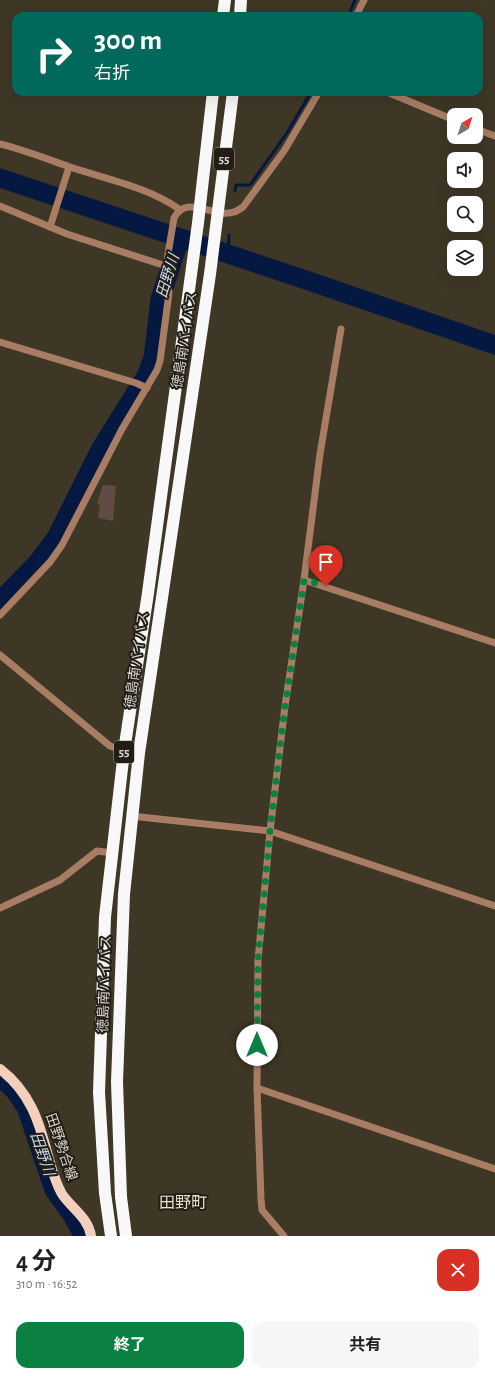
<!DOCTYPE html>
<html lang="ja">
<meta charset="utf-8">
<style>
:root{--surface:#fff;--page:#f6f6f6;--text:#202124;--muted:#757577;--accent:#0b8043}
body{margin:0;font-family:"Alegreya Sans","Noto Sans JP",sans-serif;background:var(--page);color:var(--text);height:100vh;display:flex;flex-direction:column;font-size:15px;white-space:nowrap}
*{box-sizing:border-box;margin:0}
p{font-size:13px;color:var(--muted)}
.icon{flex:none;width:22px;height:22px;fill:none;stroke:currentColor;stroke-width:2;stroke-linecap:round;stroke-linejoin:round}
.map{position:relative;height:1236px;overflow:hidden}
.details{display:flex;flex-direction:column;background:var(--surface);flex:1}
.details>*{flex:none}
.top-card{position:absolute;left:12px;top:12px;width:471px;height:84px;border-radius:12px;box-shadow:0 4px 16px #0002;background:#00695c;color:#fff;overflow:hidden}
.needle{width:26px;rotate:39deg}
.tools{position:absolute;left:447px;top:108px;display:grid;gap:8px}
.tools a{display:grid;place-items:center;width:36px;height:36px;border-radius:8px;background:var(--surface);box-shadow:0 4px 16px #0002;font-size:20px}
.pin{position:absolute;display:grid;place-items:center;width:34px;height:34px;color:#fff;margin:-41px -17px;border-radius:50% 50% 50% 0;rotate:-45deg;box-shadow:0 0 4px #0007}
.pin .icon{rotate:45deg}
.me{position:absolute;width:44px;margin:-22px;rotate:0deg;stroke-linejoin:round;filter:drop-shadow(0 0 3px #0008)}
.turn{display:flex;align-items:center;gap:14px;height:84px;padding:0 16px;font-size:18px}
.turn .icon{width:52px;height:52px;stroke-width:2.5}
.turn b{display:block;font-size:28px;line-height:34px}
.round{display:grid;place-items:center;flex:none;width:42px;height:42px;border-radius:12px;background:var(--page)}
.overview{display:flex;align-items:center;justify-content:space-between;height:68px;padding:0 16px}
h1{font-size:24px;font-weight:700;line-height:30px}
.primary-button{display:flex;gap:8px;margin-top:auto;padding:8px 16px}
.primary-button a{flex:1;height:46px;border-radius:12px;background:var(--accent);color:#fff;font-size:16px;font-weight:700;line-height:46px;text-align:center}
.primary-button a+a{background:var(--page);color:var(--text)}
.map>svg:first-child{display:block}
.lines{fill:none;stroke-linecap:round;stroke-linejoin:round}
.stream{stroke:#041841;stroke-width:3}
.river{stroke:#041841;stroke-width:19}
.building{fill:#604c45}
.minor{stroke:#a87d64;stroke-width:7}
.major{stroke:#f3d0bc;stroke-width:10}
.highway{stroke:#f8f8f8;stroke-width:12}
.route{stroke:#0b8043;stroke-width:7;stroke-dasharray:0 12.6}
.labels{text-anchor:middle;dominant-baseline:central;stroke-width:4;stroke-linejoin:round;paint-order:stroke}
.shield{fill:#221e17;stroke:#a29e94;stroke-width:1}
.shield-label{font-size:13px;font-weight:bold;fill:#d9d5ca}
.street-label{font-size:14px;fill:#d9d5ca;stroke:#221e17}
.water-label{font-size:15px;font-style:italic;fill:#c8d8f6;stroke:#221e17}
.quarter-label{font-size:16px;fill:#e9dfca;stroke:#221e17}
</style>
<div class="map">
<svg width="495" height="1236" viewBox="0 0 495 1236">
<rect width="100%" height="100%" fill="#3e3726"/>
<g class="lines">
<!-- stream -->
<g class="stream">
<polyline points="348,16 355,0"/>
<polyline points="235,191 236,185 250,185 287,133 311,92"/>
<polyline points="228,254 229,235"/>
</g>
<!-- river -->
<g class="river">
<polyline points="0,178 309,281 495,345"/>
<polyline points="0,601 37,563 56,538 101,448 146,376 153,358 160,299 180,238"/>
<polyline points="0,1077 15,1091 26,1107 54,1190 72,1215 82,1233"/>
</g>
</g>
<!-- building -->
<polygon class="building" points="103,485 116,486 113,521 98,518 100,505 97,503"/>
<g class="lines">
<!-- minor -->
<g class="minor">
<polyline points="356,16 364,0"/>
<polyline points="387,92 454,120"/>
<polyline points="476,129 495,136"/>
<path d="M0 144C24 150 47 159 70 167 106 179 148 187 179 209"/>
<polyline points="0,206 67,234 166,266"/>
<polyline points="50,227 69,167"/>
<polyline points="0,342 136,383 147,388"/>
<polyline points="304,580 495,643"/>
<path d="M0 615 50 562 62 545 122 429 157 370 160 361 169 293 166 266 174 218C187 193 213 219 234 212 237 211 240 209 243 207L284 151 319 92"/>
<polyline points="0,655 110,746 124,751"/>
<polyline points="131,816 270,831 495,906"/>
<polyline points="0,908 60,880 97,851 113,853"/>
<polyline points="257,1088 495,1169"/>
<polyline points="284,1236 262,1210 261,1199 257,1088 258,960 270,831 285,706 304,580 320,454 341,329"/>
</g>
<!-- major -->
<path class="major" d="M0 1069C30 1092 39 1121 48 1156 52 1169 55 1182 62 1194 72 1209 88 1217 91 1236"/>
<!-- highway -->
<g class="highway">
<polyline points="223,16 225,0"/>
<polyline points="240,16 241,0"/>
<polyline points="111,1236 105,1193 99,1092 105,917 124,751 148,593 198,223 213,92"/>
<polyline points="126,1236 121,1197 117,1082 124,894 139,753 210,274 233,92"/>
</g>
</g>
<g class="lines">
<!-- route -->
<polyline class="route" points="257,1045 258,960 270,830 285,706 304,580 326,586"/>
</g>
<g class="labels">
<!-- shield labels -->
<g class="shield">
<rect x="214" y="148" width="20" height="22" rx="3"/>
<rect x="114" y="741" width="20" height="22" rx="3"/>
</g>
<g class="shield-label">
<text x="224" y="159">55</text>
<text x="124" y="752">55</text>
</g>
<!-- street labels -->
<g class="street-label">
<text transform="translate(185 340) rotate(-81)">徳島南バイパス</text>
<text transform="translate(137 660) rotate(-82)">徳島南バイパス</text>
<text transform="translate(105 984) rotate(-88)">徳島南バイパス</text>
<text transform="translate(61 1147) rotate(71)">田野勢合線</text>
</g>
<!-- water labels -->
<g class="water-label">
<text transform="translate(168 276) rotate(-73)">田野川</text>
<text transform="translate(42 1154) rotate(71)">田野川</text>
</g>
<!-- quarter labels -->
<g class="quarter-label">
<text x="183" y="1203">田野町</text>
</g>
</g>
</svg>
<div class="tools">
<a><svg class="needle" viewBox="-14 -14 28 28"><path d="M0-13l5 13h-10z" fill="#e53935"/><path d="M0 13l5-13h-10z" fill="#757577"/></svg></a>
<a><svg class="icon" aria-label="sound" viewBox="0 0 24 24"><path d="M4 9h4l5-4v14l-5-4H4zM17 9q2 3 0 6"/></svg></a>
<a><svg class="icon" aria-label="search" viewBox="0 0 24 24"><circle cx="10" cy="10" r="6"/><path d="M15 15l6 6"/></svg></a>
<a><svg class="icon" aria-label="layers" viewBox="0 0 24 24"><path d="M12 4l9 5-9 5-9-5zM3 14l9 5 9-5"/></svg></a>
</div>
<div class="pin" style="left:326px;top:586px;background:#d93025"><svg class="icon" aria-label="arrive" viewBox="0 0 24 24"><path d="M6 21V4h12l-3 4 3 4H6"/></svg></div>
<svg class="me" style="left:257px;top:1045px" viewBox="-20 -20 40 40"><circle r="19" fill="#fff"/><path d="M0-13L10 11 0 6-10 11z" fill="#0b8043"/></svg>
<div class="top-card">
<div class="turn"><svg class="icon" aria-label="right" viewBox="0 0 24 24"><path d="M7 20v-9h11M14 6l5 5-5 5"/></svg><div><b>300 m</b>右折</div></div>
</div>
</div>
<section class="details">
<div class="overview"><div><h1>4 分</h1><p>310 m · 16:52</p></div><a class="round" style="background:#d93025;color:#fff"><svg class="icon" aria-label="close" viewBox="0 0 24 24"><path d="M6 6l12 12M18 6L6 18"/></svg></a></div>
<div class="primary-button"><a>終了</a><a>共有</a></div>
</section>
